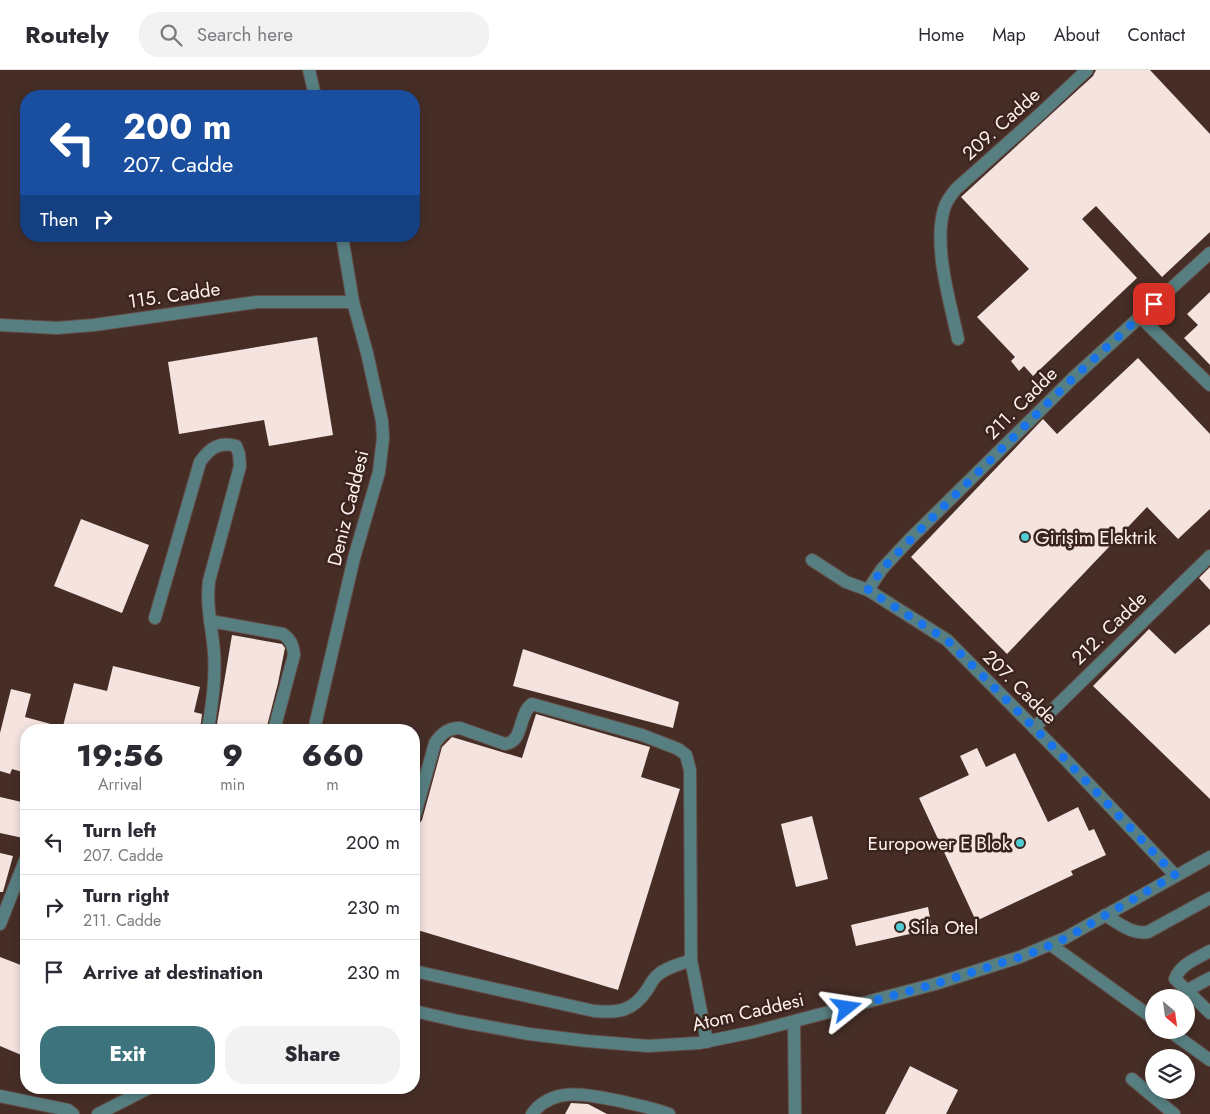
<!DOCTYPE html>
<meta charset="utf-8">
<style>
:root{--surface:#fff;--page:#f2f2f3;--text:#2b2b33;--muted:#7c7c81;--line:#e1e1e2;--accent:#3d737c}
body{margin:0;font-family:Jost,sans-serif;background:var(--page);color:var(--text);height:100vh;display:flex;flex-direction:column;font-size:19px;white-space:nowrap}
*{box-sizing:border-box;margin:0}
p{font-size:16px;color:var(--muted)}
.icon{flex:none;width:28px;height:28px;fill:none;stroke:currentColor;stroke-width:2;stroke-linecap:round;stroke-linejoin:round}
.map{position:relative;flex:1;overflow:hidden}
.panel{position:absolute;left:20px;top:654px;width:400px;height:370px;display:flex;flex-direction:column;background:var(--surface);border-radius:20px;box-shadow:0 2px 8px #0003}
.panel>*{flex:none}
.hud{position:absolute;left:20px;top:20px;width:400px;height:152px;border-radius:20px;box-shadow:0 2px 8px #0003;background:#1a4fa0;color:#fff;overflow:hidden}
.needle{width:32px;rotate:151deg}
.controls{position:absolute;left:1145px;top:919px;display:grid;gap:10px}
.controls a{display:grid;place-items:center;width:50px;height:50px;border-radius:50%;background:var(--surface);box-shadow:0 2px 8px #0003;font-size:25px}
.pin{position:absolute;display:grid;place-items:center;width:42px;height:42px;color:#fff;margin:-21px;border-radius:10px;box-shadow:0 2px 8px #0006}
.me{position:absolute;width:55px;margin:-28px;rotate:75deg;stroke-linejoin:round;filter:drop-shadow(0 0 4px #0008)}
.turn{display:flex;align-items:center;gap:18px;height:105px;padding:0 20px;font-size:22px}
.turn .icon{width:65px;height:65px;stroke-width:2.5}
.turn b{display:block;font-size:35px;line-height:42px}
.then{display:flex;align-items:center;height:48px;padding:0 20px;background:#0003;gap:10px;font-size:19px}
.eta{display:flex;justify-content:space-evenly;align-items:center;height:85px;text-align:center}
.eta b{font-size:30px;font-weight:800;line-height:35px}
.cta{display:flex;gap:10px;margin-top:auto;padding:10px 20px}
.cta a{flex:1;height:58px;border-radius:20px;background:var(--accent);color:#fff;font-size:20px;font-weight:800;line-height:58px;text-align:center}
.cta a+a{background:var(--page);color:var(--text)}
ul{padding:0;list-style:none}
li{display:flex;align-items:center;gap:15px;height:65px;padding:0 20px;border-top:1px solid var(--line)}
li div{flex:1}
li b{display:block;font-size:19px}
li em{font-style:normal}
header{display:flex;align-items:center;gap:30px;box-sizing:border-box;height:70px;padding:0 25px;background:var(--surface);border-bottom:1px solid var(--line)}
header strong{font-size:24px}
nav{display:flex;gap:28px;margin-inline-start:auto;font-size:18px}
.search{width:350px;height:45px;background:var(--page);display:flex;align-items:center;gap:12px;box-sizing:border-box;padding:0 18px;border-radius:20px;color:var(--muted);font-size:19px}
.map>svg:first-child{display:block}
.building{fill:#f4e3de}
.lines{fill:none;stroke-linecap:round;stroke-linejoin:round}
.minor-casing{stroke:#634d47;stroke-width:14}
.minor{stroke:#577f82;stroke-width:12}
.route{stroke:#1a73e8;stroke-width:9;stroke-dasharray:0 16.2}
.poi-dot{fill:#52ccd5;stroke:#3c241e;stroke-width:2}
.labels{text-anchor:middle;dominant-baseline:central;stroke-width:5;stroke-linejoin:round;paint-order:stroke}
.street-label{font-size:19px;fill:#fef1ed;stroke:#3c241e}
.poi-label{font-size:19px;fill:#fef1ed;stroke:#3c241e;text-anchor:start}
</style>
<header>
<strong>Routely</strong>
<div class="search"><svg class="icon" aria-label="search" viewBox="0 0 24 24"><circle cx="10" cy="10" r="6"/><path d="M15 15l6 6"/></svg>Search here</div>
<nav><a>Home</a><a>Map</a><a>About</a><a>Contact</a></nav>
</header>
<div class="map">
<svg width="1210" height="1044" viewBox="0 0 1210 1044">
<rect width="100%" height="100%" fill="#462e27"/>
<!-- building -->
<g class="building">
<polygon points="1096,0 1150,0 1210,64 1210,162 1162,207 1096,136 1082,149 1137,208 1033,306 1024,296 1019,301 1011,291 1015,287 977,247 1029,199 961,127 1093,6"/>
<polygon points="1210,222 1210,295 1184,268 1198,255 1187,244"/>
<polygon points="317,267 333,365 269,376 264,350 179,364 168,292"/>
<polygon points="1138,288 1210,364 1210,439 1178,469 1147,437 1007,584 911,487 1043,349 1057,364"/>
<polygon points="81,449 149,475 122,543 54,516"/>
<polygon points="1210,497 1210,520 1199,508"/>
<polygon points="1210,554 1210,729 1093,616 1149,559 1175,584"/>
<polygon points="232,565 282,574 285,578 278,613 266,660 216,660"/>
<polygon points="523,579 679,632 673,658 513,616"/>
<polygon points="113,596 200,617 194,642 202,644 200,660 62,660 74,613 107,621"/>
<polygon points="11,619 31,624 25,647 62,657 61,660 26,660 26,703 12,699 10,704 0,701 0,663"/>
<polygon points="536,644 650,677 641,707 680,719 618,920 414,859 414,771 419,754 422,750 442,677 452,667 522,688"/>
<polygon points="977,678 986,697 1015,683 1048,752 1078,737 1089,761 1094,759 1106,785 1071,801 1073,805 976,851 919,728 969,705 960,686"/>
<polygon points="0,727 26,733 26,756 23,768 0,763"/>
<polygon points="812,746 828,809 796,817 781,754"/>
<polygon points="0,783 13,786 3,822 0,822"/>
<polygon points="928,837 932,859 856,876 851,855"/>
<polygon points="0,887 26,897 26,987 0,976"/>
<polygon points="910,996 958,1020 946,1044 885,1044"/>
<polygon points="571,1033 588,1034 607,1044 565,1044"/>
</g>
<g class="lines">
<defs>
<g id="minor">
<polyline points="309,0 315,26"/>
<polyline points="1140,247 1210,315"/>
<polyline points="0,255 57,258 94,255 257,232 353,232"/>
<path d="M958 269C950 232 933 176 944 139 946 131 951 125 956 119L1039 45 1087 0"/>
<polyline points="812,490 846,512 868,520 947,570 1066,690 1175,805"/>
<polyline points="868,520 882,499 909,470 1072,309 1210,183"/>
<path d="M155 548 200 392C209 379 219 371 236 376L239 384 240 396 209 511C206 538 212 556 214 582 216 608 212 634 208 660"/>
<path d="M210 551 283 564C291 570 293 575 294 585L274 660"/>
<polyline points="1034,658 1210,486"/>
<polyline points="314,660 354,488 379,402 383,368 382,351 367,283 353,232 342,166"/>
<path d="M414 748 435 673C442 663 448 658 460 658L505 674C524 672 518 644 532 634L642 665 678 679 686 685 690 700 691 890 707 972"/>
<path d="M1105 845C1118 853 1133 865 1148 862L1210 828"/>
<polyline points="0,854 26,788"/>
<polyline points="1051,875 1154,949"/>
<path d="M1210 881C1198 888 1180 894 1175 909L1210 943"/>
<path d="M414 901 594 941C618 943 632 942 647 920 651 914 653 908 659 904 667 897 681 894 691 890"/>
<polyline points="1186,921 1210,908"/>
<polyline points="414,941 458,951 529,964 587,971 648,976 699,973 753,962 935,914 1020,887 1065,868 1210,787"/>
<polyline points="794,952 795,1044"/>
<polyline points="1168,960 1210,990"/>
<polyline points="1132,1009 1174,1044"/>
<polyline points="0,1026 68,1040 73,1044"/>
<polyline points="98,1044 149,1018"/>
<path d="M532 1044C553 1015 590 1025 620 1031 636 1035 654 1038 669 1044"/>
</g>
</defs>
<!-- minor casing -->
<use href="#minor" class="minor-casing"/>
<!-- minor -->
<use href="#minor" class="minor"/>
</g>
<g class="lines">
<!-- route -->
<polyline class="route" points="847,938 935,914 1020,887 1042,879 1066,868 1175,805 1066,690 947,570 868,520 882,499 923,457 1072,309 1154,234"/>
</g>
<!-- markers -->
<g class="poi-dot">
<circle cx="1025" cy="467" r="5"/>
<circle cx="1020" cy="773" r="5"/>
<circle cx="900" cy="857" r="5"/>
</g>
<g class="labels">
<!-- street labels -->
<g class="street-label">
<text transform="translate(1001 54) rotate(-42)">209. Cadde</text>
<text transform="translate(174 225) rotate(-8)">115. Cadde</text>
<text transform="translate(1021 333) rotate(-45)">211. Cadde</text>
<text transform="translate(348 438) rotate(-76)">Deniz Caddesi</text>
<text transform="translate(1109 558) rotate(-44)">212. Cadde</text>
<text transform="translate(1020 617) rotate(45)">207. Cadde</text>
<text transform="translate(748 942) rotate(-13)">Atom Caddesi</text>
</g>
<!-- poi labels -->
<g class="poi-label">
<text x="1035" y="467">Girişim Elektrik</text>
<text x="1010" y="773" text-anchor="end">Europower E Blok</text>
<text x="910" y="857">Sila Otel</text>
</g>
</g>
</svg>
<div class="controls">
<a><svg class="needle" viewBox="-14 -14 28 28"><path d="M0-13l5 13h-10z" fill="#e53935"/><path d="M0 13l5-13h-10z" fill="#7c7c81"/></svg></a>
<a><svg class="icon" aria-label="layers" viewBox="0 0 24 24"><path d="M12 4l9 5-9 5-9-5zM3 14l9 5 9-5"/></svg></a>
</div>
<div class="pin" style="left:1154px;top:234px;background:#d93025"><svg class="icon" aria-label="arrive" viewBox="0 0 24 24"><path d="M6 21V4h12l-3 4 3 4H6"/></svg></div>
<svg class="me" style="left:847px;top:938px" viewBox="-20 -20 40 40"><path d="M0-17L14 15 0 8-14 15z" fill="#1a73e8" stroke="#fff" stroke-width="4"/></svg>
<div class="hud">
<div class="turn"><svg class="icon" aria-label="left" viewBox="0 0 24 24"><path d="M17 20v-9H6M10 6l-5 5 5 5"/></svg><div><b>200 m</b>207. Cadde</div></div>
<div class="then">Then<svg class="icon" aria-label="right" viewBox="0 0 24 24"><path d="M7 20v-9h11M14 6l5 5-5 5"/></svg></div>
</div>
<section class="panel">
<div class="eta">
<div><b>19:56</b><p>Arrival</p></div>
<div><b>9</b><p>min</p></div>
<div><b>660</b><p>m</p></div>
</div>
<ul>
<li><svg class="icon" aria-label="left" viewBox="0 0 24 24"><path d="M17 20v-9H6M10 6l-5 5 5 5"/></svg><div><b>Turn left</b><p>207. Cadde</p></div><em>200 m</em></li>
<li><svg class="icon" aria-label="right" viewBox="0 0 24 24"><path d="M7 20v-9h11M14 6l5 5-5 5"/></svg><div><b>Turn right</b><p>211. Cadde</p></div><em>230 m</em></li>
<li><svg class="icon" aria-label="arrive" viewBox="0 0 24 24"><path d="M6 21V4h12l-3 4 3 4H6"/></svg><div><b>Arrive at destination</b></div><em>230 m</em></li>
</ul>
<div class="cta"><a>Exit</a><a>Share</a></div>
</section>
</div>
